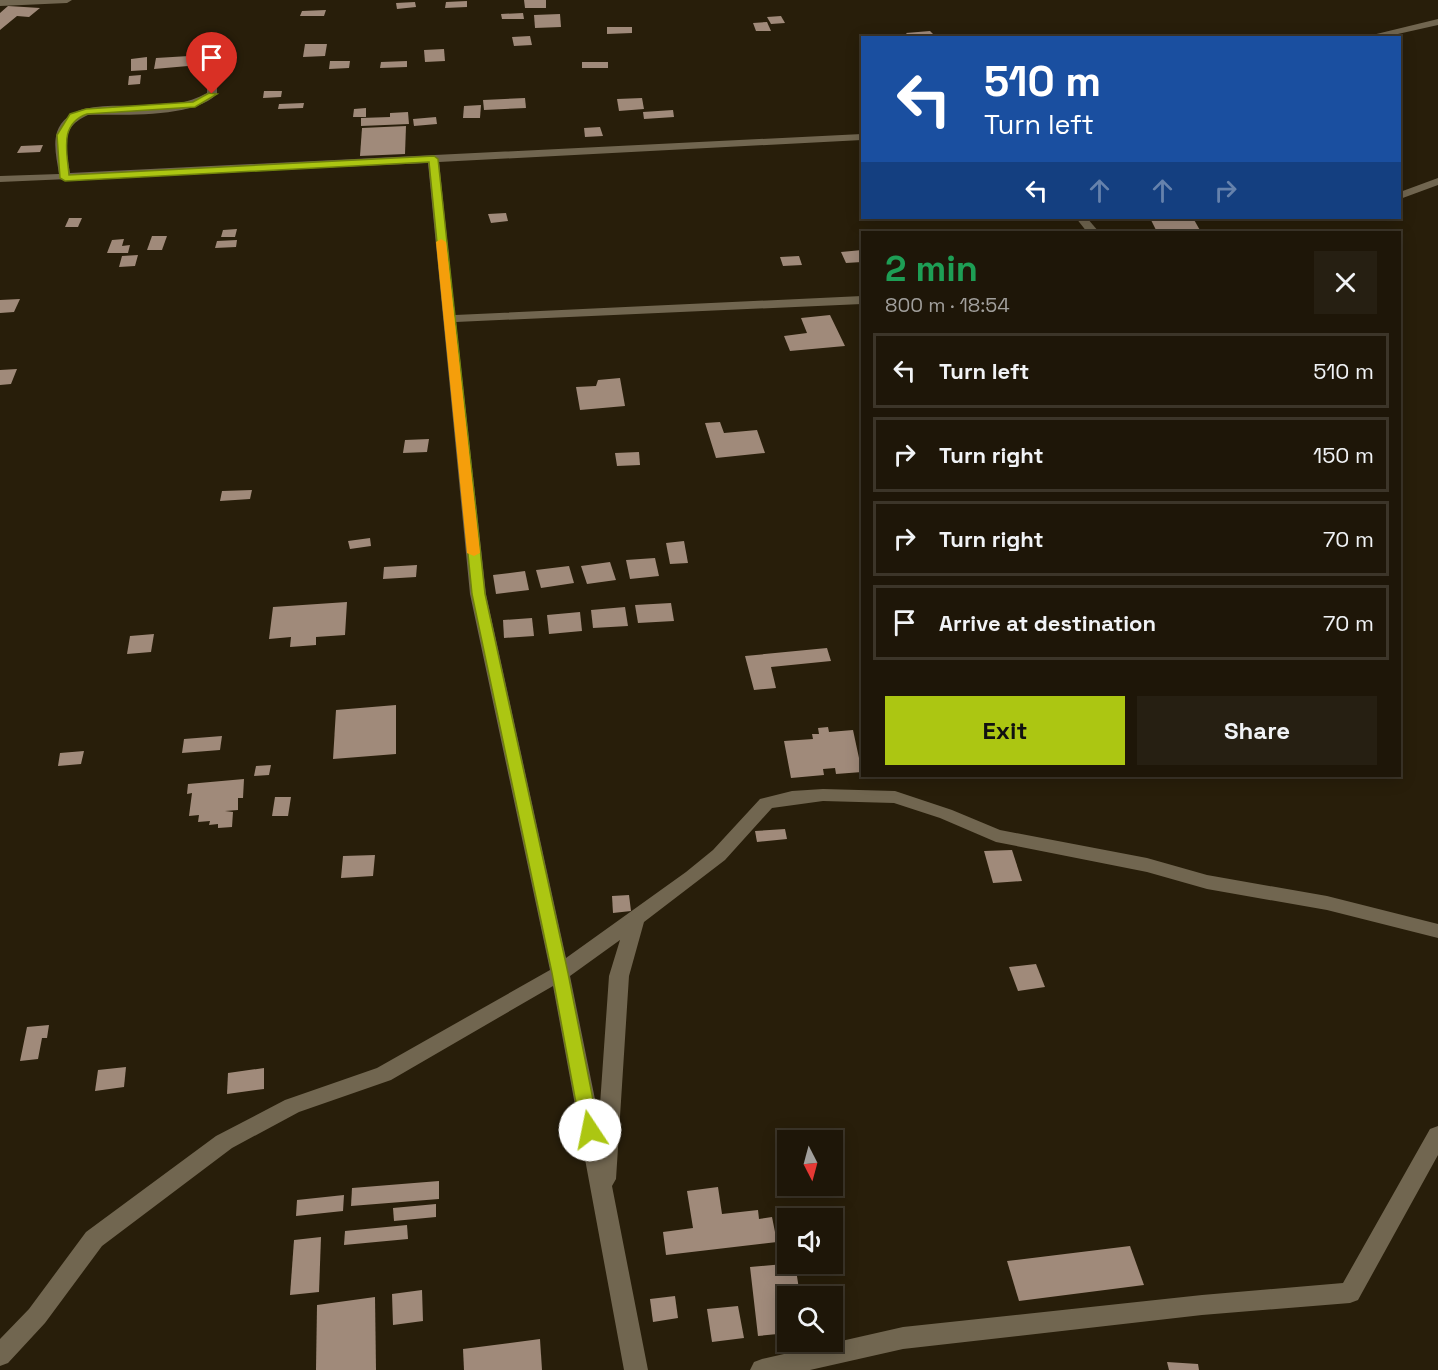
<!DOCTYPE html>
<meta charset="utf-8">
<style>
body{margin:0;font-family:"Space Grotesk",sans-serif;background:#261f12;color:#f1f3f6;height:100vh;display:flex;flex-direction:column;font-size:22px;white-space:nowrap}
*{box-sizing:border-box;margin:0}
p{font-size:20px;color:#a19f9c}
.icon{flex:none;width:33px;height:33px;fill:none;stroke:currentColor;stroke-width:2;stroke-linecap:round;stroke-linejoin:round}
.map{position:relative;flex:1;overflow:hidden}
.sheet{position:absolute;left:861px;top:231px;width:540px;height:546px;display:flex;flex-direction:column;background:#1e1608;border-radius:0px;box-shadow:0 3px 15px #0003,0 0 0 2px #3c3529}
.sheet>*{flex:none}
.guide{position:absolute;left:861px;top:36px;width:540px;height:183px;border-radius:0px;box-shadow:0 3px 15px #0003,0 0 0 2px #3c3529;background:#1a4fa0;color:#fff;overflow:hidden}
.needle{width:39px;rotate:174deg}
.controls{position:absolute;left:777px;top:1130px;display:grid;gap:12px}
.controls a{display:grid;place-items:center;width:66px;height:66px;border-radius:0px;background:#1e1608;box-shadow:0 3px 15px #0003,0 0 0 2px #3c3529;font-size:30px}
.pin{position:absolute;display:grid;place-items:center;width:51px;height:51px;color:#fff;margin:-62px -26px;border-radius:50% 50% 50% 0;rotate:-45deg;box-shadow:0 0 6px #0007}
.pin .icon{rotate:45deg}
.me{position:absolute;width:66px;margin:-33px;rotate:349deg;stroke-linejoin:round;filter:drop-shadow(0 0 4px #0008)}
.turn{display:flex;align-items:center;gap:21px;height:126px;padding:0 24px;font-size:27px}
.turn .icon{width:78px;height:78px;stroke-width:2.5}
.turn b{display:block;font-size:42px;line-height:51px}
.lanes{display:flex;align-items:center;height:57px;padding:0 24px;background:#0003;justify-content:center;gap:30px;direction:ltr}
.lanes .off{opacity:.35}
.round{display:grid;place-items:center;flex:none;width:63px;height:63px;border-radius:0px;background:#261f12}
.head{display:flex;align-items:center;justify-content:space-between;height:102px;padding:0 24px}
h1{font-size:36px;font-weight:700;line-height:45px;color:#1e9e55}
.primary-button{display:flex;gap:12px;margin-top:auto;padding:12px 24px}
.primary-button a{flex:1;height:69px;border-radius:0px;background:#acc612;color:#111;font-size:24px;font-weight:700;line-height:69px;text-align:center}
.primary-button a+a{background:#261f12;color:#f1f3f6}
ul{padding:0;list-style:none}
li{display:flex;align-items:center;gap:18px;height:75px;margin:0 12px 9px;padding:0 12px;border:3px solid #3c3529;border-radius:0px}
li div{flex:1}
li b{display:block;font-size:22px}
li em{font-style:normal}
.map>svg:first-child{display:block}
.building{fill:#a08a7a}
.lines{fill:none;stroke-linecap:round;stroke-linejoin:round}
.minor{fill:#716650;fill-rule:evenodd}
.route{fill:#acc612;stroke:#70810c;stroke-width:1.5}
.slow{fill:#f59e0b}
</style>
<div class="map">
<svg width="1438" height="1370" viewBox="0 0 1438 1370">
<rect width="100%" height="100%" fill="#281e0a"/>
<g class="building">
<polygon points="524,0 546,0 546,8 525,8"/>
<polygon points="467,1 467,7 445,8 446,2"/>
<polygon points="415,2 416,7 397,9 396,3"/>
<polygon points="8,6 40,8 29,17 17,16 0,30 0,13"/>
<polygon points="326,10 324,16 300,16 302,11"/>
<polygon points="523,13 524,19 502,19 501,14"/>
<polygon points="560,14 561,27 535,28 534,15"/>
<polygon points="781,16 785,23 771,24 767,17"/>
<polygon points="767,22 771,31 756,31 753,23"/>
<polygon points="607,27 632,27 632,33 607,34"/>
<polygon points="930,31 937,38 910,38 906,33"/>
<polygon points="530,36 532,45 514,46 512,37"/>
<polygon points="305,44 327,44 325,56 303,57"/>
<polygon points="444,49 445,61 425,62 424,50"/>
<polygon points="189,56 188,66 154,69 156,58"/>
<polygon points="147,57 147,70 131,71 131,59"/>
<polygon points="330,61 350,61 349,68 329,69"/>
<polygon points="407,61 407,67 380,68 381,62"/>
<rect x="582" y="62" width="26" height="6"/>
<polygon points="141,75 140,84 128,85 129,76"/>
<polygon points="264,91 282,91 281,97 263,98"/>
<polygon points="525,98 526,108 484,110 483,100"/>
<polygon points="642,98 644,109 619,111 617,99"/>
<polygon points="304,103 303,108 278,109 279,104"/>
<polygon points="481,105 480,118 463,118 464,106"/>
<polygon points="366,108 366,117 353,117 354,109"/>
<polygon points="673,110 674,117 644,119 643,112"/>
<polygon points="408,112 409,124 361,126 361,118 390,117 390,113"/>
<polygon points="436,117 437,124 414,126 413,119"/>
<polygon points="406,126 405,154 360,156 362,128"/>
<polygon points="600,127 603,136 585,137 584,128"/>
<polygon points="43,145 40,152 17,153 21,146"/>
<polygon points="506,213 508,221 491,223 488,214"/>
<polygon points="69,218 82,218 78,227 65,227"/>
<polygon points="1150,218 1193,218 1201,232 1157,232"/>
<polygon points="237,229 235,237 221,237 223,230"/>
<polygon points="152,236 167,236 162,250 147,250"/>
<polygon points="124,239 122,246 130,245 128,253 107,253 112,240"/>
<polygon points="237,240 236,247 215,248 217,241"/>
<polygon points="862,250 862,262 846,263 841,252"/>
<polygon points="138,255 135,266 119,267 122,256"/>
<polygon points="799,256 802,265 783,266 780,257"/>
<polygon points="20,299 14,312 0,313 0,300"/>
<polygon points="830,315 845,346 790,351 784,336 807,333 801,318"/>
<polygon points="17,369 11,384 0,385 0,370"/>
<polygon points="620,378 625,406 580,410 576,387 596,386 598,380"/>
<polygon points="720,422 724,433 757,430 765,453 716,458 705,423"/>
<polygon points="429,439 427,452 403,453 405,440"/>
<polygon points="639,452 640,465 617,466 615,453"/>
<polygon points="252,490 250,499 220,501 222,491"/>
<polygon points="370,538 371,546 350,549 348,541"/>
<polygon points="684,541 688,563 670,564 666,543"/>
<polygon points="655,558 659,576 630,579 626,560"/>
<polygon points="610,562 616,580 587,584 581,566"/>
<polygon points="417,565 416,577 383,579 384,567"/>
<polygon points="569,566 574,583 541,588 536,570"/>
<polygon points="525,571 529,590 496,594 493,575"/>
<polygon points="347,602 345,635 316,637 316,645 290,647 291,637 269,639 273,607"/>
<polygon points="671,603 674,621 638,623 635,605"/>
<polygon points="625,607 628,626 593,628 591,610"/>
<polygon points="580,612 582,631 549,634 547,615"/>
<polygon points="532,618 534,636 504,638 503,620"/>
<polygon points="154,634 151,652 127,654 130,636"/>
<polygon points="827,648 831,661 771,667 776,688 754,690 745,656"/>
<polygon points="396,705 396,754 333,759 336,710"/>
<polygon points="828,727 829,732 853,730 862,772 836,774 835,768 823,769 824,775 791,778 784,741 813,739 812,734 819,734 818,728"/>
<polygon points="222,736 220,750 182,753 184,739"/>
<polygon points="84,751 81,764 58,766 60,753"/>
<polygon points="271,765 269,775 254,776 256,766"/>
<polygon points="244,779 243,798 238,798 238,810 225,811 233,812 232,827 218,828 218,824 209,825 210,821 198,822 199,815 189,816 192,793 187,794 188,784"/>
<polygon points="275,797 291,797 288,816 272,816"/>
<polygon points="785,829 787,839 757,842 755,831"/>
<polygon points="1012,850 1022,881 993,883 984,851"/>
<polygon points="375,855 373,876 341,878 343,856"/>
<polygon points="629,895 631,911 613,913 612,896"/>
<polygon points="1036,964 1045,987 1018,991 1009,967"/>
<polygon points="49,1025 47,1038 42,1038 38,1059 20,1061 27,1027"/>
<polygon points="126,1067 124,1087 95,1091 98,1070"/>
<polygon points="264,1068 264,1089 227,1094 228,1073"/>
<polygon points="439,1181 439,1199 351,1206 352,1188"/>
<polygon points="718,1187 722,1214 758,1210 759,1219 772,1217 777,1242 666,1255 663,1232 693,1228 687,1191"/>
<polygon points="344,1195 343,1211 296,1216 297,1200"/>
<polygon points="436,1204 436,1217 394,1221 393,1208"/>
<polygon points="407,1225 408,1239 344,1245 345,1231"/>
<polygon points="321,1237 319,1292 290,1295 294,1240"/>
<polygon points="1130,1246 1144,1285 1019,1301 1007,1261"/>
<polygon points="795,1263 800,1296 788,1296 788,1333 758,1336 750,1267"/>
<polygon points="422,1290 423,1321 393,1325 392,1294"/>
<polygon points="675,1296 678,1318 653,1322 650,1299"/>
<polygon points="375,1297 376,1370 316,1370 317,1305"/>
<polygon points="738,1306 744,1338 712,1342 707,1309"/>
<polygon points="540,1339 542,1370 464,1370 463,1349"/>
<polygon points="1167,1362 1198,1364 1199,1370 1169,1370"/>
</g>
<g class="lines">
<g class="minor">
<polygon points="0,0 72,0 67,3 0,6"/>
<polygon points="1438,19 1438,25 1380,38 1360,38"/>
<path d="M212,57L217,60V94C192,119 122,114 88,115C59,128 66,147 70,173L862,134V140L439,162L455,315L862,296V304L456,322L486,594L566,958L686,872L713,850L760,799L792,791L823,789L895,791L952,810L1000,830L1147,858L1207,875L1327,896L1438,924V938L1327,910L1207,889L1147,872L996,842L940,818L894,803L823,801L772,808L725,860L644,922L629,976L616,1179L612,1186L648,1370H624L553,986L391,1080L299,1112L232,1148L102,1246L45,1323L8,1363L0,1366V1339L29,1309L86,1232L216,1136L285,1100L377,1068L550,970L470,594L428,163L0,182V176L59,174C57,160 53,145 57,132C61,120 72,112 84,109C125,100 169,115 207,93V60ZM620,940L609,976L599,1119L570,976Z"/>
<polygon points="1438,178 1438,185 1400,199 1400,192"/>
<polygon points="1076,218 1087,218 1099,232 1087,232"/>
<polygon points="1438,1126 1438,1155 1358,1300 1350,1303 1202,1315 903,1349 810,1370 750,1370 754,1362 762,1359 903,1327 1202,1295 1343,1283 1430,1129"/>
</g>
</g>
<path class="route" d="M209,93L217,94L195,107L87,114C59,124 67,151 69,175L434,156L438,159L485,594L568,973L599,1130L596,1135L590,1137L584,1135L581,1130L552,973L472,594L429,162L65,181L60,178L57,135L70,114L86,109L193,102Z"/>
<polygon class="slow" points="441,239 446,242 480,553 474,556 467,553 436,242"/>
</svg>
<div class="controls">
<a><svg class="needle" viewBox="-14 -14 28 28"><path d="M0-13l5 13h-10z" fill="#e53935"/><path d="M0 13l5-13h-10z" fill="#a19f9c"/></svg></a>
<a><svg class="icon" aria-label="sound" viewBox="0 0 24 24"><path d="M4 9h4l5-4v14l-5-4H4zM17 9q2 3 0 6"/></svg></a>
<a><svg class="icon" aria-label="search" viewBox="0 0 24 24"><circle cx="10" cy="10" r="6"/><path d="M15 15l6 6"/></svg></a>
</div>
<div class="pin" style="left:212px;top:94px;background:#d93025"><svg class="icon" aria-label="arrive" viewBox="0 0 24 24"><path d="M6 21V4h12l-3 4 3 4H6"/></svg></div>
<svg class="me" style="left:590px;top:1130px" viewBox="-20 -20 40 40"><circle r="19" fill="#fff"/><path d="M0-13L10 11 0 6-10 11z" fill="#acc612"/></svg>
<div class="guide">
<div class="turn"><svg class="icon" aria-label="left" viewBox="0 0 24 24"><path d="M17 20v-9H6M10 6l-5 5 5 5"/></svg><div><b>510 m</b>Turn left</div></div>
<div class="lanes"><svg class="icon" aria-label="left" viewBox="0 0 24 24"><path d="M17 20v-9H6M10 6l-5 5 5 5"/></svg><svg class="icon off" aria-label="ahead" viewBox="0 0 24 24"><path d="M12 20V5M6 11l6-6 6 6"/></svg><svg class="icon off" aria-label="ahead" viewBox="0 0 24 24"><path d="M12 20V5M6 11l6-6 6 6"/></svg><svg class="icon off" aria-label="right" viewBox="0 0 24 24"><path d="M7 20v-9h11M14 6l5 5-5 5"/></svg></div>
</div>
<section class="sheet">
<div class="head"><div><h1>2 min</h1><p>800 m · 18:54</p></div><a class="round"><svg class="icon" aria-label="close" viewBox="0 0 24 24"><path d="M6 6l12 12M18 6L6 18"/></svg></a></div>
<ul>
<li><svg class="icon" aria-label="left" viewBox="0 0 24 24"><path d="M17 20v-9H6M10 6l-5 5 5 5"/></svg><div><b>Turn left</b></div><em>510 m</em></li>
<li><svg class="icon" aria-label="right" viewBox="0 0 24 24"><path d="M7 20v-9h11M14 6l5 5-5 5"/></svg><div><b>Turn right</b></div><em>150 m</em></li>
<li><svg class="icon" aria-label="right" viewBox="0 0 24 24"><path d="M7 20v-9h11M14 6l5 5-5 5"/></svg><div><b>Turn right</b></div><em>70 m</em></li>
<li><svg class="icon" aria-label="arrive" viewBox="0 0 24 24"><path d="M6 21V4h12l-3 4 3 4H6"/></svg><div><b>Arrive at destination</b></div><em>70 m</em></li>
</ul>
<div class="primary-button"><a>Exit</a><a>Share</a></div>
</section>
</div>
